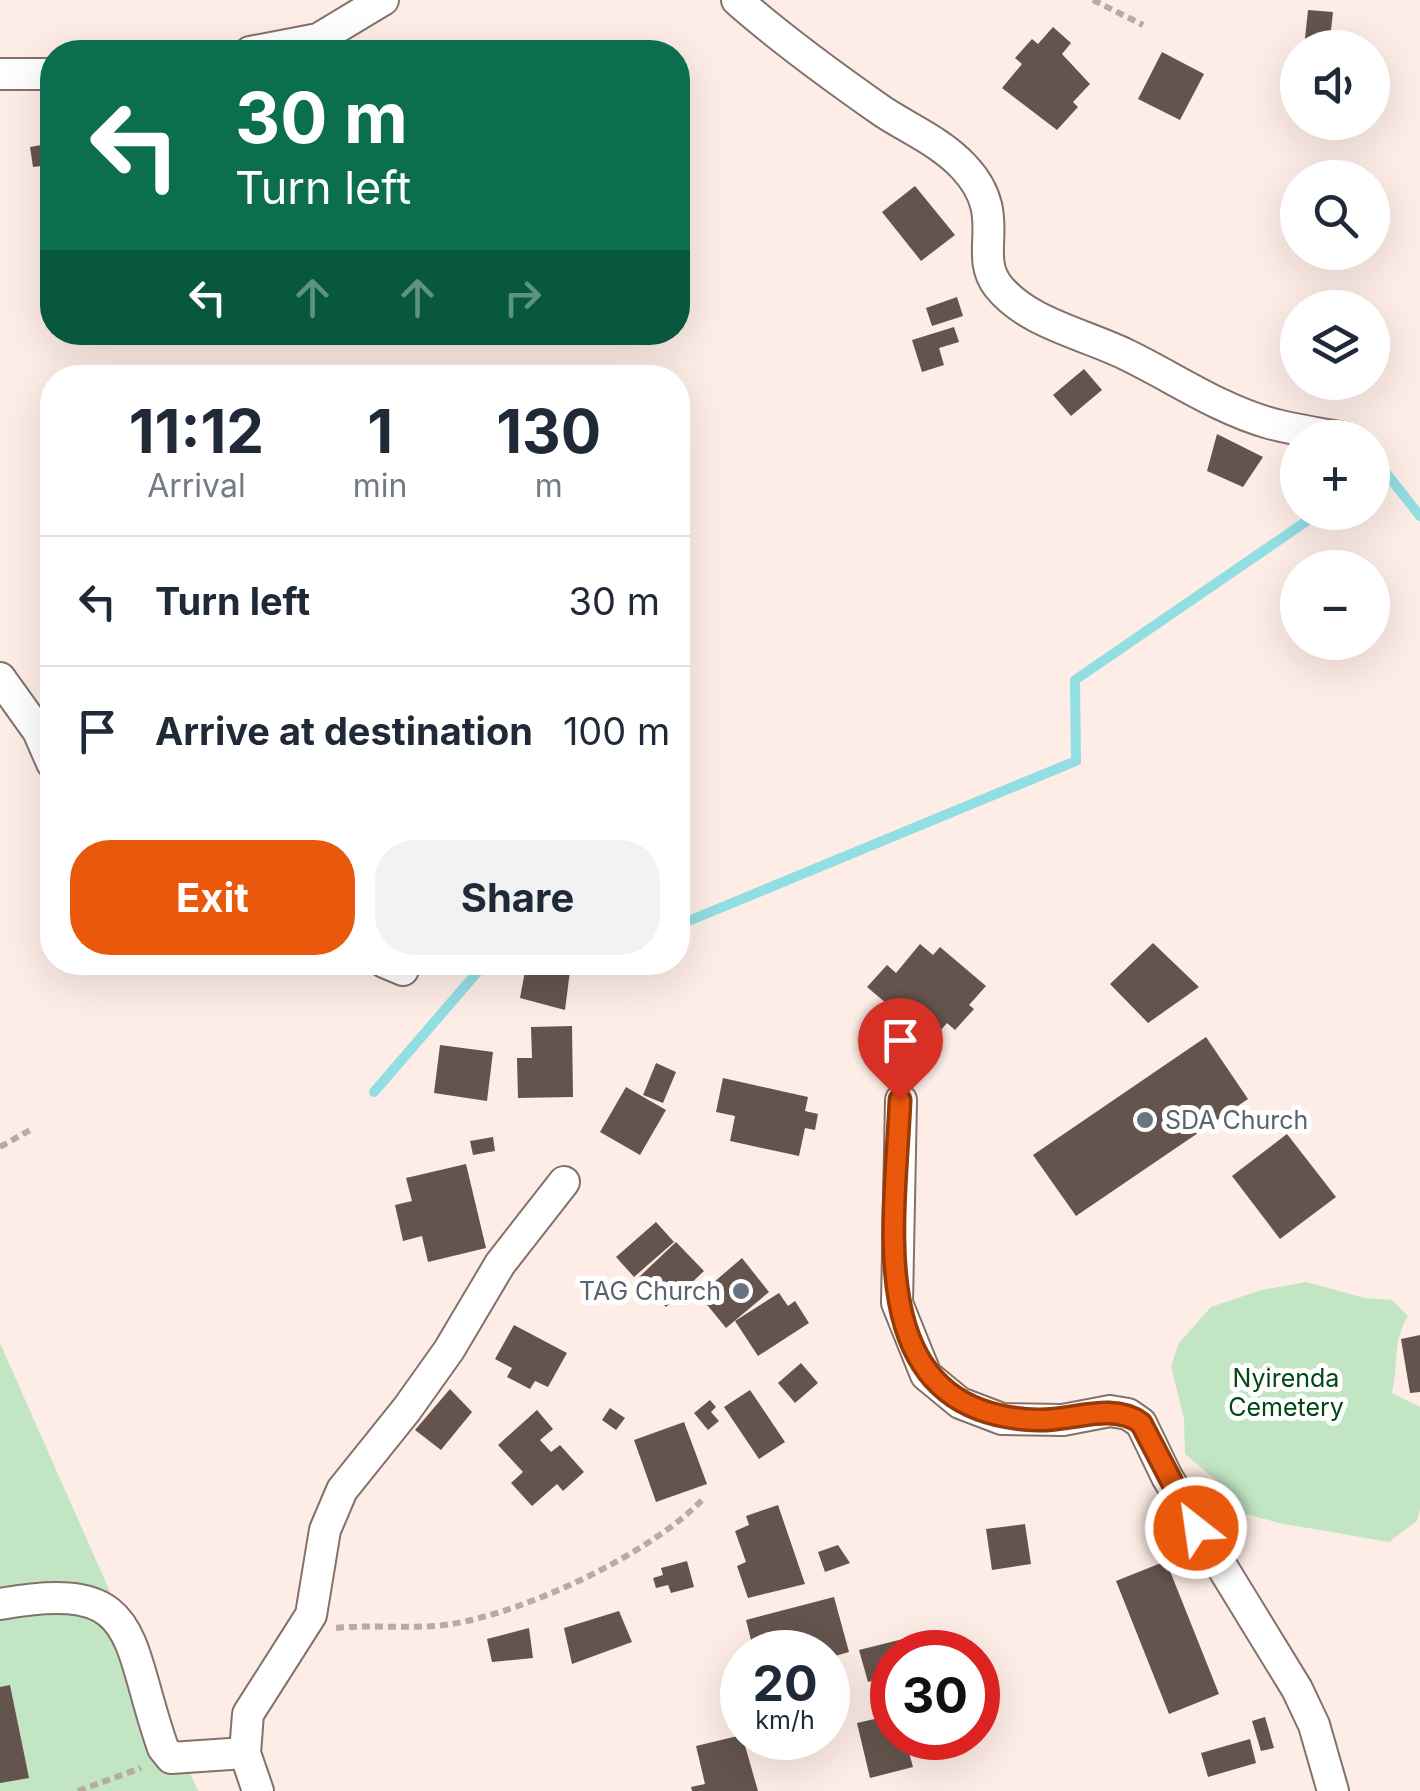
<!DOCTYPE html>
<meta charset="utf-8">
<style>
body{margin:0;font-family:Inter,sans-serif;background:#f2f2f3;color:#1f2937;height:100vh;display:flex;flex-direction:column;font-size:38px;white-space:nowrap}
*{box-sizing:border-box;margin:0}
p{font-size:32px;color:#747a83}
.icon{flex:none;width:55px;height:55px;fill:none;stroke:currentColor;stroke-width:2;stroke-linecap:round;stroke-linejoin:round}
.map{position:relative;flex:1;overflow:hidden}
.details{position:absolute;left:40px;top:365px;width:650px;height:610px;display:flex;flex-direction:column;background:#fff;border-radius:40px;box-shadow:0 10px 40px #0002}
.details>*{flex:none}
.banner{position:absolute;left:40px;top:40px;width:650px;height:305px;border-radius:40px;box-shadow:0 10px 40px #0002;background:#0b6e4f;color:#fff;overflow:hidden}
.fabs{position:absolute;left:1280px;top:30px;display:grid;gap:20px}
.fabs a{display:grid;place-items:center;width:110px;height:110px;border-radius:50%;background:#fff;box-shadow:0 10px 40px #0002;font-size:50px}
.speed{position:absolute;left:720px;top:1630px;display:flex;gap:20px;font-size:50px;font-weight:700;text-align:center}
.speed>*{display:grid;place-content:center;width:130px;height:130px;border-radius:50%;background:#fff;box-shadow:0 10px 40px #0002;line-height:1}
.speed small{font-size:25px;font-weight:400}
.speed .limit{border:15px solid #d22;background:#fff;color:#111}
.pin{position:absolute;display:grid;place-items:center;width:85px;height:85px;color:#fff;margin:-102px -42px;border-radius:50% 50% 50% 0;rotate:-45deg;box-shadow:0 0 10px #0007}
.pin .icon{rotate:45deg}
.me{position:absolute;width:110px;margin:-55px;rotate:330deg;stroke-linejoin:round;filter:drop-shadow(0 0 8px #0008)}
.turn{display:flex;align-items:center;gap:35px;height:210px;padding:0 30px;font-size:45px}
.turn .icon{width:130px;height:130px;stroke-width:2.5}
.turn b{display:block;font-size:70px;line-height:85px}
.lanes{display:flex;align-items:center;height:95px;padding:0 30px;background:#0003;justify-content:center;gap:50px;direction:ltr}
.lanes .off{opacity:.35}
.eta{display:flex;justify-content:space-evenly;align-items:center;height:170px;text-align:center}
.eta b{font-size:60px;font-weight:700;line-height:70px}
.primary-button{display:flex;gap:20px;margin-top:auto;padding:20px 30px}
.primary-button a{flex:1;height:115px;border-radius:40px;background:#ea580c;color:#fff;font-size:40px;font-weight:700;line-height:115px;text-align:center}
.primary-button a+a{background:#f2f2f3;color:#1f2937}
ul{padding:0;list-style:none}
li{display:flex;align-items:center;gap:30px;height:130px;padding:0 30px;border-top:2px solid #e0e1e3}
li div{flex:1}
li b{display:block;font-size:38px}
li em{font-style:normal}
.map>svg:first-child{display:block}
.green{fill:#c2e5c4}
.lines{fill:none;stroke-linecap:round;stroke-linejoin:round}
.stream{stroke:#91dee3;stroke-width:10}
.building{fill:#65544d}
.minor-casing{stroke:#84716a;stroke-width:34}
.path{stroke:#b8aaa4;stroke-width:6;stroke-dasharray:8 5;stroke-linecap:butt}
.minor{stroke:#fff;stroke-width:30}
.route-casing{stroke:#983908;stroke-width:25}
.route{stroke:#ea580c;stroke-width:18}
.worship-dot{fill:#6b7280;stroke:#fefefe;stroke-width:4}
.labels{text-anchor:middle;dominant-baseline:central;stroke-width:10;stroke-linejoin:round;paint-order:stroke}
.worship-label{font-size:25px;fill:#5b616d;stroke:#fefefe;text-anchor:start}
.park-label{font-size:25px;fill:#004814;stroke:#fefefe}
</style>
<div class="map">
<svg width="1420" height="1791" viewBox="0 0 1420 1791">
<rect width="100%" height="100%" fill="#feede6"/>
<g class="green">
<path d="M1306,1282L1365,1298L1392,1300L1408,1316C1392,1342 1399,1363 1392,1393L1420,1407V1509L1417,1521L1389,1542L1279,1523L1231,1510L1218,1482L1185,1454L1184,1419L1171,1366L1179,1343L1211,1307L1261,1290Z"/>
<polygon points="0,1343 198,1791 0,1791"/>
</g>
<g class="lines">
<g class="stream">
<polyline points="1372,476 1383,469 1420,516"/>
<polyline points="678,921 691,920 1076,761 1075,680 1320,512"/>
<polyline points="374,1092 486,962"/>
</g>
</g>
<g class="building">
<polygon points="1308,10 1333,12 1329,48 1304,48"/>
<polygon points="1053,27 1071,43 1062,54 1090,84 1073,102 1078,107 1057,130 1002,88 1022,64 1015,58 1032,39 1038,44"/>
<polygon points="1162,52 1204,74 1180,120 1138,99"/>
<polygon points="47,144 50,165 33,167 30,147"/>
<polygon points="915,186 955,235 921,261 882,212"/>
<polygon points="957,297 963,316 932,326 926,308"/>
<polygon points="954,327 959,342 939,348 944,365 922,372 912,340"/>
<polygon points="1084,369 1102,390 1071,416 1053,395"/>
<polygon points="1217,434 1263,457 1243,487 1207,471"/>
<polygon points="1153,943 1199,987 1148,1023 1110,984"/>
<polygon points="920,944 933,955 940,947 986,986 969,1005 974,1009 955,1030 947,1023 931,1041 867,987 887,965 896,973"/>
<polygon points="526,966 570,971 565,1010 520,998"/>
<polygon points="572,1026 573,1097 518,1098 517,1058 532,1058 531,1027"/>
<polygon points="1206,1037 1248,1099 1076,1216 1033,1155"/>
<polygon points="440,1045 493,1052 487,1101 434,1093"/>
<polygon points="656,1063 676,1072 663,1103 643,1095"/>
<polygon points="723,1078 808,1097 805,1111 818,1114 815,1130 805,1128 799,1156 730,1141 735,1116 716,1112"/>
<polygon points="626,1087 666,1110 640,1155 600,1132"/>
<polygon points="1287,1134 1336,1197 1280,1239 1232,1176"/>
<polygon points="493,1137 495,1151 473,1155 470,1141"/>
<polygon points="466,1164 486,1248 428,1262 422,1236 403,1241 395,1205 412,1201 406,1178"/>
<polygon points="656,1222 674,1242 634,1277 616,1257"/>
<polygon points="676,1242 704,1271 666,1307 638,1278"/>
<polygon points="742,1258 769,1292 726,1328 699,1295"/>
<polygon points="779,1293 788,1306 795,1301 809,1323 758,1356 735,1321"/>
<polygon points="514,1325 567,1353 548,1387 535,1381 530,1389 507,1377 512,1368 495,1359"/>
<polygon points="1420,1335 1420,1392 1410,1393 1401,1339"/>
<polygon points="801,1363 818,1383 795,1403 778,1383"/>
<polygon points="450,1389 472,1412 441,1450 415,1430"/>
<polygon points="750,1390 785,1442 759,1459 724,1407"/>
<polygon points="710,1400 716,1407 711,1412 719,1421 708,1430 694,1413"/>
<polygon points="610,1408 625,1418 616,1430 602,1420"/>
<polygon points="537,1410 553,1429 540,1440 551,1452 560,1445 584,1472 563,1491 557,1484 532,1506 511,1483 523,1472 498,1445"/>
<polygon points="684,1422 707,1484 656,1502 634,1440"/>
<polygon points="778,1505 805,1584 748,1598 737,1566 746,1562 735,1531 749,1525 746,1516"/>
<polygon points="1025,1524 1031,1564 992,1570 986,1529"/>
<polygon points="838,1545 850,1563 825,1572 818,1552"/>
<polygon points="687,1561 694,1587 671,1593 668,1585 656,1588 653,1578 663,1575 661,1568"/>
<polygon points="1166,1561 1219,1694 1169,1714 1116,1581"/>
<polygon points="834,1597 849,1652 828,1658 828,1652 754,1652 746,1620"/>
<polygon points="619,1611 632,1642 572,1664 564,1628"/>
<polygon points="529,1628 533,1658 492,1662 487,1639"/>
<polygon points="903,1639 906,1652 892,1652 892,1689 886,1691 883,1678 868,1682 859,1650"/>
<polygon points="10,1685 29,1778 0,1783 0,1687"/>
<polygon points="892,1715 892,1738 905,1738 913,1767 870,1778 857,1723"/>
<polygon points="1265,1717 1274,1748 1261,1751 1252,1721"/>
<polygon points="742,1735 758,1791 692,1791 691,1787 705,1784 696,1746"/>
<polygon points="1250,1739 1256,1763 1208,1777 1201,1753"/>
</g>
<g class="lines">
<g class="minor-casing">
<g id="minor">
<path d="M737,0C782,40 832,76 882,111C909,129 941,142 964,167C1010,216 972,252 998,286C1027,323 1084,334 1125,354C1173,377 1217,408 1269,423C1294,430 1319,433 1344,438"/>
<polyline points="250,52 318,39 383,0"/>
<polyline points="0,74 52,74"/>
<polyline points="0,678 38,731 52,763"/>
<polyline points="384,962 403,970"/>
<polyline points="901,1100 897,1303 926,1375 960,1403 1002,1419 1063,1420 1110,1411 1128,1414 1141,1423 1167,1477 1297,1689 1314,1725 1333,1791"/>
<path d="M0,1604C143,1578 124,1637 163,1748L171,1758L245,1753"/>
<polyline points="258,1791 245,1753 248,1714 311,1615 325,1530 342,1490 407,1409 449,1350 500,1264 564,1182"/>
</g>
</g>
<g class="path">
<polyline points="1093,0 1143,25"/>
<polyline points="0,1147 32,1129"/>
<path d="M336,1628C374,1624 413,1630 452,1624C528,1611 651,1554 704,1498"/>
<polyline points="78,1791 141,1768"/>
</g>
<use href="#minor" class="minor"/>
</g>
<g class="lines">
<g class="route-casing">
<path id="route" d="M900,1100C895,1225 859,1415 1038,1420C1072,1421 1112,1402 1141,1423L1196,1528"/>
</g>
<use href="#route" class="route"/>
</g>
<g class="worship-dot">
<circle cx="1145" cy="1120" r="10"/>
<circle cx="741" cy="1291" r="10"/>
</g>
<g class="labels">
<g class="worship-label">
<text x="1165" y="1120">SDA Church</text>
<text x="721" y="1291" text-anchor="end">TAG Church</text>
</g>
<g class="park-label">
<text x="1286" y="1378">Nyirenda<tspan x="1286" dy="29">Cemetery</tspan></text>
</g>
</g>
</svg>
<div class="fabs">
<a><svg class="icon" aria-label="sound" viewBox="0 0 24 24"><path d="M4 9h4l5-4v14l-5-4H4zM17 9q2 3 0 6"/></svg></a>
<a><svg class="icon" aria-label="search" viewBox="0 0 24 24"><circle cx="10" cy="10" r="6"/><path d="M15 15l6 6"/></svg></a>
<a><svg class="icon" aria-label="layers" viewBox="0 0 24 24"><path d="M12 4l9 5-9 5-9-5zM3 14l9 5 9-5"/></svg></a>
<a>+</a>
<a>−</a>
</div>
<div class="speed"><div>20<small>km/h</small></div><div class="limit">30</div></div>
<div class="pin" style="left:900px;top:1100px;background:#d93025"><svg class="icon" aria-label="arrive" viewBox="0 0 24 24"><path d="M6 21V4h12l-3 4 3 4H6"/></svg></div>
<svg class="me" style="left:1196px;top:1528px" viewBox="-20 -20 40 40"><circle r="17" fill="#ea580c" stroke="#fff" stroke-width="3"/><path d="M0-11L8 9 0 5-8 9z" fill="#fff"/></svg>
<div class="banner">
<div class="turn"><svg class="icon" aria-label="left" viewBox="0 0 24 24"><path d="M17 20v-9H6M10 6l-5 5 5 5"/></svg><div><b>30 m</b>Turn left</div></div>
<div class="lanes"><svg class="icon" aria-label="left" viewBox="0 0 24 24"><path d="M17 20v-9H6M10 6l-5 5 5 5"/></svg><svg class="icon off" aria-label="ahead" viewBox="0 0 24 24"><path d="M12 20V5M6 11l6-6 6 6"/></svg><svg class="icon off" aria-label="ahead" viewBox="0 0 24 24"><path d="M12 20V5M6 11l6-6 6 6"/></svg><svg class="icon off" aria-label="right" viewBox="0 0 24 24"><path d="M7 20v-9h11M14 6l5 5-5 5"/></svg></div>
</div>
<section class="details">
<div class="eta">
<div><b>11:12</b><p>Arrival</p></div>
<div><b>1</b><p>min</p></div>
<div><b>130</b><p>m</p></div>
</div>
<ul>
<li><svg class="icon" aria-label="left" viewBox="0 0 24 24"><path d="M17 20v-9H6M10 6l-5 5 5 5"/></svg><div><b>Turn left</b></div><em>30 m</em></li>
<li><svg class="icon" aria-label="arrive" viewBox="0 0 24 24"><path d="M6 21V4h12l-3 4 3 4H6"/></svg><div><b>Arrive at destination</b></div><em>100 m</em></li>
</ul>
<div class="primary-button"><a>Exit</a><a>Share</a></div>
</section>
</div>
